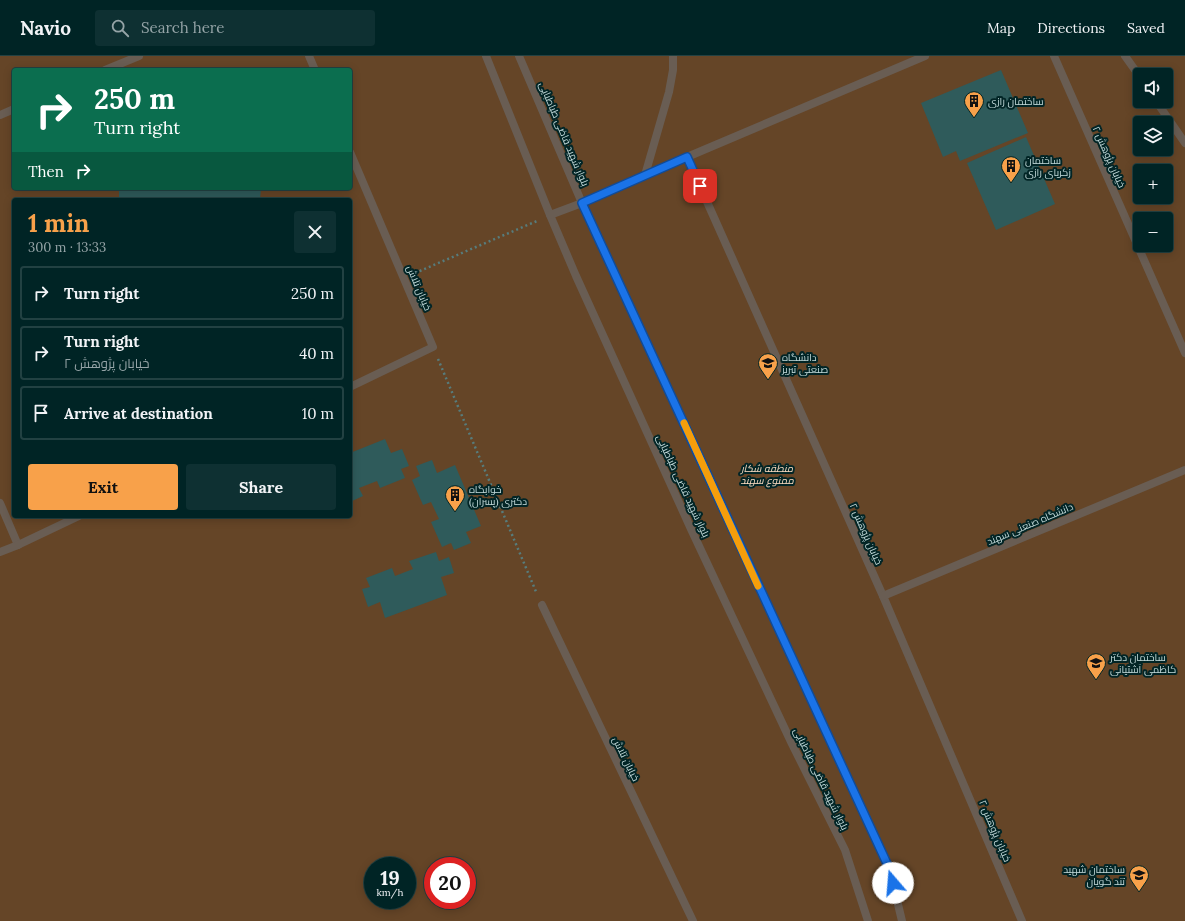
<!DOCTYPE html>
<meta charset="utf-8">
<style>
body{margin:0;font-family:Lora,Cairo,serif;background:#0e3032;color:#f1f3f6;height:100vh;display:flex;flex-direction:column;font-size:15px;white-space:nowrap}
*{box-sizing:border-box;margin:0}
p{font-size:13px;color:#95a4a7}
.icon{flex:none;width:22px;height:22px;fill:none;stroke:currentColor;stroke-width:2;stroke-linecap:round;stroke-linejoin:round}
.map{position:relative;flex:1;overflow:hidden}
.panel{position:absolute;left:12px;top:142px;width:340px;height:320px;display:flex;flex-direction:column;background:#002425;border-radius:4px;box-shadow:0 2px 10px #0003,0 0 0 1px #224142}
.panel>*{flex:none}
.top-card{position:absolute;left:12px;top:12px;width:340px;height:122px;border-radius:4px;box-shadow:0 2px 10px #0003,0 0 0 1px #224142;background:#0b6e4f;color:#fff;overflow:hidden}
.fabs{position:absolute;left:1133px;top:12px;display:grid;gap:8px}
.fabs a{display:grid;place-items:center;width:40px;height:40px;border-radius:4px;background:#002425;box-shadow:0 2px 10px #0003,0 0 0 1px #224142;font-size:20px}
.speed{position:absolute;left:364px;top:801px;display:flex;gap:8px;font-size:20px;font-weight:700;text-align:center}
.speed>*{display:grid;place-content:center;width:52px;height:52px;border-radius:50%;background:#002425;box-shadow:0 2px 10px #0003,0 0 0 1px #224142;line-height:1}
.speed small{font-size:10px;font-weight:400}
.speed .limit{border:6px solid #d22;background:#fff;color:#111}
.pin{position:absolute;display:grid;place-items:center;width:34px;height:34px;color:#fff;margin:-17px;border-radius:8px;box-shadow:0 2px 6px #0006}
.me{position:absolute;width:44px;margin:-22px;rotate:342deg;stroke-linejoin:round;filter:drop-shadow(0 0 3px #0008)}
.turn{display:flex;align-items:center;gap:14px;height:84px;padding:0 16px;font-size:18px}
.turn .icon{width:52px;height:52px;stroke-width:2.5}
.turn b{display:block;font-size:28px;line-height:34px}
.then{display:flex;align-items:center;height:38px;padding:0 16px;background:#0003;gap:8px;font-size:15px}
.round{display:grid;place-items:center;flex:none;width:42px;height:42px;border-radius:4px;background:#0e3032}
.headline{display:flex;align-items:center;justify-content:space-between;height:68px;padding:0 16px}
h1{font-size:24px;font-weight:700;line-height:30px;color:#f8a14a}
.action{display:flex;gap:8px;margin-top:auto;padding:8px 16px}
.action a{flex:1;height:46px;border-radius:4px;background:#f8a14a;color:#111;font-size:16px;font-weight:700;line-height:46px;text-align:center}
.action a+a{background:#0e3032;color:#f1f3f6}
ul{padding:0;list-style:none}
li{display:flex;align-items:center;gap:12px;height:54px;margin:0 8px 6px;padding:0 8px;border:2px solid #224142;border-radius:4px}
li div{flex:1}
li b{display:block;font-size:15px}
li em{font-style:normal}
header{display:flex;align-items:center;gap:24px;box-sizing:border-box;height:56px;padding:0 20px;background:#002425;border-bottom:1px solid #224142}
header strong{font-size:19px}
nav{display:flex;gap:22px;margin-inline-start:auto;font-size:14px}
.search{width:280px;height:36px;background:#0e3032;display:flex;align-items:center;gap:10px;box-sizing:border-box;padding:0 14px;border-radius:4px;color:#95a4a7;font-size:15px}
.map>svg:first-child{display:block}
.green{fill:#654527;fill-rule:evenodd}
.building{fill:#2f5b5b}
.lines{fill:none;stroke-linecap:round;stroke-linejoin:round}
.path{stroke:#577c7c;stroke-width:2.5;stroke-dasharray:2 3;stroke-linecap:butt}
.lane{stroke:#695d53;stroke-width:8}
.route-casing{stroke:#114b97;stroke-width:10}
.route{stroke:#1a73e8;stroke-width:7}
.slow{stroke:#f59e0b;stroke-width:7}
.labels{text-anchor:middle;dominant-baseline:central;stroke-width:4;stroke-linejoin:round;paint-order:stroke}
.poi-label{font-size:10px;fill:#c4dbdb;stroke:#022526;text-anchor:start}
.street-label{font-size:10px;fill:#c4dbdb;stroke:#022526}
.park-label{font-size:10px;font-style:italic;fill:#feddc1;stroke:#022526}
</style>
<header>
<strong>Navio</strong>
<div class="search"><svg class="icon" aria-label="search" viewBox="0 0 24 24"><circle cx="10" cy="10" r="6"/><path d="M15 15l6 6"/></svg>Search here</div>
<nav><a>Map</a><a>Directions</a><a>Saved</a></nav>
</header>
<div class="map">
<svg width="1185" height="865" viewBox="0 0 1185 865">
<rect width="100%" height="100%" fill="#003031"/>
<path class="green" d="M0,0H1185V865H0ZM14,14H350V132H14ZM1140,19H1166V45H1140ZM1140,67H1166V93H1140ZM1140,115H1166V141H1140ZM14,144H350V460H14ZM1140,163H1166V189H1140ZM373,810H407V844H373ZM433,810H467V844H433Z"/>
<g class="building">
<polygon points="1001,14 1028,77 960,105 956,95 943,101 921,47"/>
<polygon points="1026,81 1055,148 996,174 967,107"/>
<polygon points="119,132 261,132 260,144 119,144"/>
<polygon points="385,383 391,397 402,393 409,410 401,413 405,422 380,432 377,425 359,432 363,440 350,446 350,397"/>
<polygon points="432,404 437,417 455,409 481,470 466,476 471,487 454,494 451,487 442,491 431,466 439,463 431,446 423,449 412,424 420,420 416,410"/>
<polygon points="436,496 439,505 449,501 454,517 441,521 447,539 385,562 380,546 368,551 362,533 370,531 366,522 392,512 395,520 413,513 409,505"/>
</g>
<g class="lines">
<g class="path">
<polyline points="415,217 537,165"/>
<polyline points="438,303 537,538"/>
</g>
<g class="lane">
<polyline points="309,0 315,14"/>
<polyline points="486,0 550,159 576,220 691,473 792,688 845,794 868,865"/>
<polyline points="519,0 582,147 890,815 902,865"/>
<polyline points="1054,0 1185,297"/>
<polyline points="1125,0 1140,21"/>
<polyline points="105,14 139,0"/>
<polyline points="1156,45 1185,87"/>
<polyline points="0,59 14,53"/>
<polyline points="350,96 433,291 350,331"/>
<polyline points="687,101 883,540 1022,865"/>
<polyline points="645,119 669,36 673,14 673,0"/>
<polyline points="550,159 582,147 687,101 925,0"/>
<polyline points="0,447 18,489"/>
<polyline points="0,496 18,489 79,460"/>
<polyline points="883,540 1185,414"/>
<polyline points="542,549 693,865"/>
</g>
</g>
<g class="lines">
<g class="route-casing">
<polyline id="route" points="700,130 687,101 582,147 890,814 893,827"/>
</g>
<use href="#route" class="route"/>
<polyline class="slow" points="684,367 758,530"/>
</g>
<defs>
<g id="building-pin" transform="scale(1)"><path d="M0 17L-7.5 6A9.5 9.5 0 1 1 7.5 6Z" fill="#f8a14a" stroke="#022526"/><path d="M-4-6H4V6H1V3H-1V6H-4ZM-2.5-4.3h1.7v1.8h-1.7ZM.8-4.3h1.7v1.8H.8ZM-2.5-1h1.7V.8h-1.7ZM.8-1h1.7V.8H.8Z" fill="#111"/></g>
<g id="university-pin" transform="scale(1)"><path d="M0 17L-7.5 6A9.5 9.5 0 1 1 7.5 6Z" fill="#f8a14a" stroke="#022526"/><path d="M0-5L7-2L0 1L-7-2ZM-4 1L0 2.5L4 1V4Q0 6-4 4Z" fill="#111"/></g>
</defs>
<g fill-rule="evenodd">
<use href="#building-pin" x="974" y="45"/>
<use href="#building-pin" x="1011" y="110"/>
<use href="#university-pin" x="768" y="307"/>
<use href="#building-pin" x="455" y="439"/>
<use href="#university-pin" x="1096" y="607"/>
<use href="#university-pin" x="1139" y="819"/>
</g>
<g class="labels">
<g class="poi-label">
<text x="988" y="45">ساختمان رازی</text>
<text x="1025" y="104">ساختمان<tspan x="1025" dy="12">زکریای رازی</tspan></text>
<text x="782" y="301">دانشگاه<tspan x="782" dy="12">صنعتی تبریز</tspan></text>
<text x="469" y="433">خوابگاه<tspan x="469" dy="12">دکتری (پسران)</tspan></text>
<text x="1110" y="601">ساختمان دکتر<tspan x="1110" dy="12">کاظمی آشتیانی</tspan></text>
<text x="1125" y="813" text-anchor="end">ساختمان شهید<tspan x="1125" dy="12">تند گویان</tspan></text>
</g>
<g class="street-label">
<text transform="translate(564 78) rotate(67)">بلوار شهید قاضی طباطبایی</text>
<text transform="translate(1109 101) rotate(66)">خیابان پژوهش ۲</text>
<text transform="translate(419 232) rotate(67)">خیابان تلاش</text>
<text transform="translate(683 430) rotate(65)">بلوار شهید قاضی طباطبایی</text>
<text transform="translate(1030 468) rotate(-23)">دانشگاه صنعنی سهند</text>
<text transform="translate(866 478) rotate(66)">خیابان پژوهش ۲</text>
<text transform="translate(626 703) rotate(64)">خیابان تلاش</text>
<text transform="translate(821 723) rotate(64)">بلوار شهید قاضی طباطبایی</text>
<text transform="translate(995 775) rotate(67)">خیابان پژوهش ۲</text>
</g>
<g class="park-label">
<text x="767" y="412">منطقه شکار<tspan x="767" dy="12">ممنوع سهند</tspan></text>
</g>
</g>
</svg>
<div class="fabs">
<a><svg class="icon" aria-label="sound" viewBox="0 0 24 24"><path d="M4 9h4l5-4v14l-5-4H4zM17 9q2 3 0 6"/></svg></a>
<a><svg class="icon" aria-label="layers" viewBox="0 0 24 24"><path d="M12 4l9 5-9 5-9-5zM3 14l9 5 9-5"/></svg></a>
<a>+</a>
<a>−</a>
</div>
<div class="speed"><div>19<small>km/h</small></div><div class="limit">20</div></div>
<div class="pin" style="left:700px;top:130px;background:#d93025"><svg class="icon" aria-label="arrive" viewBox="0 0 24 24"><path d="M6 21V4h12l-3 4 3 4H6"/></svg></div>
<svg class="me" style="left:893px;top:827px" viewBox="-20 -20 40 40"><circle r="19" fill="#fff"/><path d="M0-13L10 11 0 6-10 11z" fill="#1a73e8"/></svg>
<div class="top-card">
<div class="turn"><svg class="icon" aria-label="right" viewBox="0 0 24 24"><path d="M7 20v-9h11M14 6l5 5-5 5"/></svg><div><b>250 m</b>Turn right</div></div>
<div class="then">Then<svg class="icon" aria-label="right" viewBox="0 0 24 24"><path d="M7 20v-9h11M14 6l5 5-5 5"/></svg></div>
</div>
<section class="panel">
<div class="headline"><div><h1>1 min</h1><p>300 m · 13:33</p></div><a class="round"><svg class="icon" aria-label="close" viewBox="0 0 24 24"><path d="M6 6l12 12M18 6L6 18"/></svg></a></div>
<ul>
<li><svg class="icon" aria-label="right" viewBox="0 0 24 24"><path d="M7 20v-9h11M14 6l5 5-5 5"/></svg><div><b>Turn right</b></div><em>250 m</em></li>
<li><svg class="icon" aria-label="right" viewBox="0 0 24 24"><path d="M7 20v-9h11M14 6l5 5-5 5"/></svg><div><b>Turn right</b><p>خیابان پژوهش ۲</p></div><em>40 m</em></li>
<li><svg class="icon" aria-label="arrive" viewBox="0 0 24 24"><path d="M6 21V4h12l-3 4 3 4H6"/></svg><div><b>Arrive at destination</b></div><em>10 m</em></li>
</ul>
<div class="action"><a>Exit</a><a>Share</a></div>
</section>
</div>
